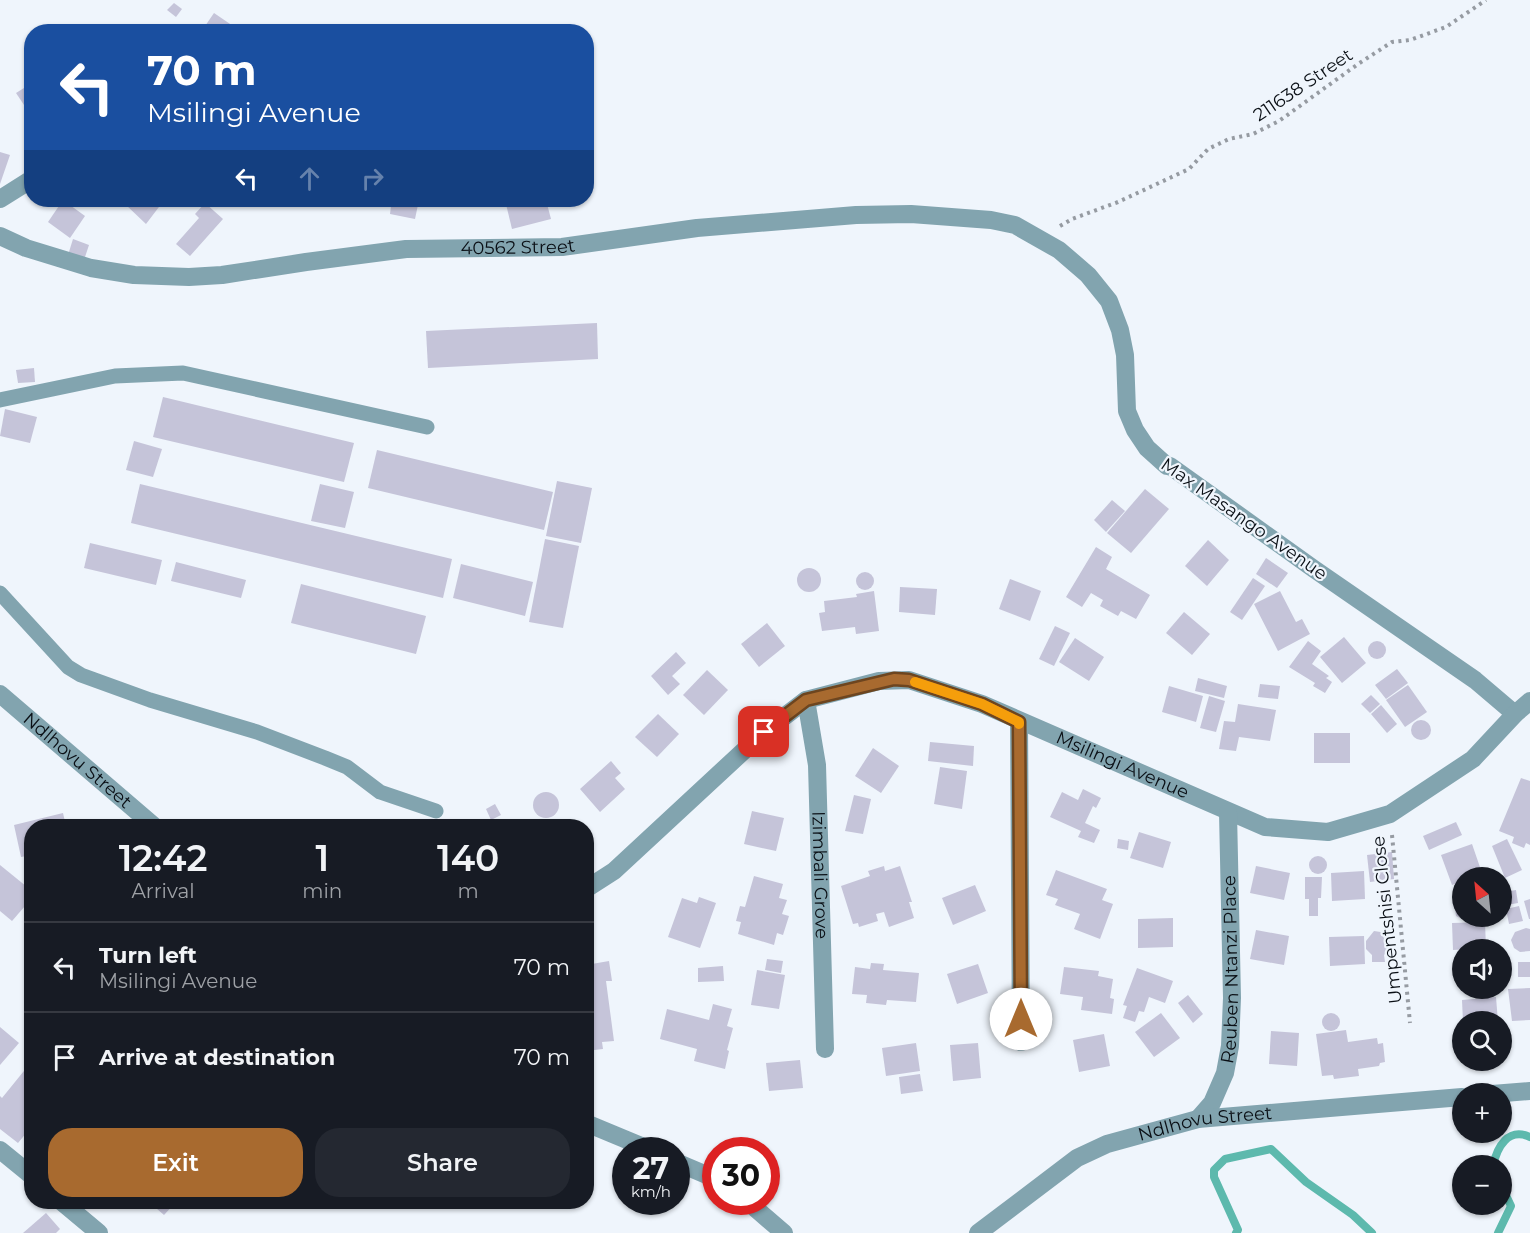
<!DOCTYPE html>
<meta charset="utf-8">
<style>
body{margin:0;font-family:Montserrat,sans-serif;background:#242831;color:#f1f3f6;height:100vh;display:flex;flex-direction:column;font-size:22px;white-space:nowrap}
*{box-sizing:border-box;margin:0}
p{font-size:20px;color:#9ea1a6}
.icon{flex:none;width:33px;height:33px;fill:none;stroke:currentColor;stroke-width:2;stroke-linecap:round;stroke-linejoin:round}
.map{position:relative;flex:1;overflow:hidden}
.sheet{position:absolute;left:24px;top:819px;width:570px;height:390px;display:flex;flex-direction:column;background:#171b24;border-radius:24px;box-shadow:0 2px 4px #0004}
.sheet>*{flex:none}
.guide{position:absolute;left:24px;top:24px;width:570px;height:183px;border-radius:24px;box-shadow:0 2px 4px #0004;background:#1a4fa0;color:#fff;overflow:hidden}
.needle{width:39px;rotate:333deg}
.controls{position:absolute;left:1452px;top:867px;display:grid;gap:12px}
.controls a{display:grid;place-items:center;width:60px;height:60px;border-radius:50%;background:#171b24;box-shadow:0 2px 4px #0004;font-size:30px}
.speed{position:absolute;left:612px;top:1137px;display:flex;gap:12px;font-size:30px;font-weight:700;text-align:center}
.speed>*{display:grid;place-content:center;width:78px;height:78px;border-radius:50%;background:#171b24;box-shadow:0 2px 4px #0004;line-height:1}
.speed small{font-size:15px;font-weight:400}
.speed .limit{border:9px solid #d22;background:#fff;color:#111}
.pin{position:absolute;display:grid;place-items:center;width:51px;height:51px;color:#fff;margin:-26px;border-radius:12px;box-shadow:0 3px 9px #0006}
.me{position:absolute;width:66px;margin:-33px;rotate:0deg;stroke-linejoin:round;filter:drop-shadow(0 0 4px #0008)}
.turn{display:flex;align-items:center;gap:21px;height:126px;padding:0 24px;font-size:27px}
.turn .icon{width:78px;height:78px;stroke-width:2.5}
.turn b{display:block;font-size:42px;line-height:51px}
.lanes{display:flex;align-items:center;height:57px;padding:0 24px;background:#0003;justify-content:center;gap:30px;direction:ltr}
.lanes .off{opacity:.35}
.eta{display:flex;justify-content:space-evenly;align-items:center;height:102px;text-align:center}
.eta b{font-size:36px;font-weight:600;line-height:42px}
.primary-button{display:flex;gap:12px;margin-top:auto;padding:12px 24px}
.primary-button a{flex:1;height:69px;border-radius:24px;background:#a86a2f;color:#fff;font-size:24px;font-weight:600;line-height:69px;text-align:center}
.primary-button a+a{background:#242831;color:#f1f3f6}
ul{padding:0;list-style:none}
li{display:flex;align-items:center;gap:18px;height:90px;padding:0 24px;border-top:2px solid #363941}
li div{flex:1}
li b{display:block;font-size:22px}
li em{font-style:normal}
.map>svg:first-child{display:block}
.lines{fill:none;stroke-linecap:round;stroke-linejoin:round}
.stream{stroke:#5db9ad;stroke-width:8}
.building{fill:#c5c4d9}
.path{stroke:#969ba2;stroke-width:4;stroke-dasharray:3 4.5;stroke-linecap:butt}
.lane{stroke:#82a4af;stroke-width:15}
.street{stroke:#82a4af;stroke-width:18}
.route-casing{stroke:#6d451f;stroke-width:15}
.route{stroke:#a86a2f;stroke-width:10}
.slow{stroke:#f59e0b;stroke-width:10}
.labels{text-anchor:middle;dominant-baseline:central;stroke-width:4.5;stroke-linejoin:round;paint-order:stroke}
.street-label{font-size:18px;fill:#0a0f15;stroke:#eff5fc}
</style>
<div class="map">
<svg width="1530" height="1233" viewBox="0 0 1530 1233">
<rect width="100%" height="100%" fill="#eff5fc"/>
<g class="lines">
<g class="stream">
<path d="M1493,1166C1497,1147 1508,1127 1530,1137"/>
<polyline points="1236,1233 1238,1230 1214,1177 1214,1170 1225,1159 1271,1149 1306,1182 1353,1215 1372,1233"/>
<polyline points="1498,1233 1511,1206 1502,1187"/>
</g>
</g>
<g class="building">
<polygon points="174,3 182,9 176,17 167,10"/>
<polygon points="214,13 236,28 234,32 201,32"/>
<polygon points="32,83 32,117 16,93"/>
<polygon points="0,152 10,155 0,184"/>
<polygon points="63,200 85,216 70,238 48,222"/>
<polygon points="115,200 161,200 160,201 162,203 146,224 126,205 123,207"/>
<polygon points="362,200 419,200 415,219 390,214 391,206"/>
<polygon points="505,200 546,200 551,219 512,229"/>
<polygon points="205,203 223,219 190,256 176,244 199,218 195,214"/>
<polygon points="73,239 89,245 84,260 68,255"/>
<polygon points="597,323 598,359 428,368 426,331"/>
<polygon points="34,368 35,382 18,383 16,370"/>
<polygon points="163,397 354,443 344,482 153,437"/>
<polygon points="5,409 37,417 30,443 0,436"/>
<polygon points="134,441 162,449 153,477 126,470"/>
<polygon points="377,450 553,492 544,530 368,488"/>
<polygon points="557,481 592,488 581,543 546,536"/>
<polygon points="140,484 452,559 443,598 131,523"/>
<polygon points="320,484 354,492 345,528 311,521"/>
<polygon points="1145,489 1169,509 1131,553 1107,533"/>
<polygon points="1112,500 1125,511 1106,532 1094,520"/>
<polygon points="545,539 579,546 563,628 529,622"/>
<polygon points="1208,540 1229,560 1207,586 1185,566"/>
<polygon points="90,543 162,560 156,585 84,568"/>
<polygon points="1096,547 1112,557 1106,569 1150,595 1136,619 1121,611 1118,616 1100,606 1103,600 1091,593 1082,607 1066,597"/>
<polygon points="1266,558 1288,573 1277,588 1256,574"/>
<polygon points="176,562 246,580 241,598 171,581"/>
<polygon points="461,564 533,582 525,616 453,598"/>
<circle cx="809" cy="580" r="12"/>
<circle cx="865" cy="581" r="9"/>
<polygon points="1253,578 1265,586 1242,620 1230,612"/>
<polygon points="1010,579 1041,591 1030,621 999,609"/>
<polygon points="301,584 426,616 416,654 291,623"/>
<polygon points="900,587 937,589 935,615 899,612"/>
<polygon points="874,591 879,631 856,634 855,627 822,631 819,613 825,612 824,601 857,597 856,594"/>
<polygon points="1280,591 1296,622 1302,619 1310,634 1278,651 1254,604"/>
<polygon points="1184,612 1210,634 1192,655 1166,633"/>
<polygon points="767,623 785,646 759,667 741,644"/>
<polygon points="1055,626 1070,633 1054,666 1039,659"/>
<polygon points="1344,637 1366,663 1342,683 1320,657"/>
<polygon points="1075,638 1104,657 1089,681 1059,662"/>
<circle cx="1377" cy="650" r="9"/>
<polygon points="1308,641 1321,651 1312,664 1329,676 1326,678 1332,682 1325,693 1313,686 1315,683 1289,667"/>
<polygon points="676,652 686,663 672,676 680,684 668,695 651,676"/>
<polygon points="1397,669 1408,683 1386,699 1375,685"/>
<polygon points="707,670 728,690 704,715 683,695"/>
<polygon points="1198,678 1227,686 1224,698 1195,691"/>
<polygon points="1260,684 1280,686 1278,699 1258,697"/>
<polygon points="1408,685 1427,712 1405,727 1386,700"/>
<polygon points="1169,686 1203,696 1196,722 1162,712"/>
<polygon points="1371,695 1380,704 1370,713 1361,704"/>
<polygon points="1209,696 1225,701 1216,732 1200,728"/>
<polygon points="1238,704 1276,710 1270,741 1239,737 1236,751 1219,749 1224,721 1235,722"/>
<polygon points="1381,705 1397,724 1387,733 1371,714"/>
<polygon points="658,714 679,734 657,757 635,737"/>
<circle cx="1421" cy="730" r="10"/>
<rect x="1314" y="733" width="36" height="30"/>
<polygon points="930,742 974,746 973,766 928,761"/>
<polygon points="873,748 899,766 881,793 855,776"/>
<polygon points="611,761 621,773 615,778 625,789 600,812 580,789"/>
<polygon points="940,767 967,771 962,809 934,804"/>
<polygon points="1521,778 1530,781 1530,845 1526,843 1524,848 1512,843 1514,837 1499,831"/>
<polygon points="1083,789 1101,798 1096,808 1093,806 1085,823 1100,830 1094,843 1078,837 1081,831 1050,817 1062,792 1078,800"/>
<circle cx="546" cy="805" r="13"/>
<polygon points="854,795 871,799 863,834 845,831"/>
<polygon points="495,804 501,815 491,820 486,809"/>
<polygon points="752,811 784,818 776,851 744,844"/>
<polygon points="63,813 66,826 32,826 32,855 21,857 14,825"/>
<polygon points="1456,822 1462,835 1429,850 1423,836"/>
<polygon points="1139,832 1171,842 1163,868 1130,858"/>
<polygon points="1118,839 1129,841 1128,850 1117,848"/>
<polygon points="1507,839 1522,870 1505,878 1492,846"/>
<polygon points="1472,844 1482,873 1471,878 1462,878 1462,881 1452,885 1441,855"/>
<polygon points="1392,852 1394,879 1370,882 1367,855"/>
<circle cx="1318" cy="865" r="9"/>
<polygon points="0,865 32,891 32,898 12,921 0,911"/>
<polygon points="884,866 885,871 900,866 912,902 909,902 914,918 889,927 884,912 876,914 878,921 859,927 858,923 853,924 841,886 870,876 868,871"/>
<polygon points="1256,866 1290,873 1284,900 1250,893"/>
<polygon points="1056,870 1107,889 1102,900 1113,904 1100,939 1074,929 1080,914 1055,905 1058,899 1046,895"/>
<polygon points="1364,871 1365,899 1332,901 1331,873"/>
<polygon points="754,876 783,884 779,898 787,900 782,914 789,916 783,935 777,933 774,945 738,934 741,922 736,921 740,906 745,907"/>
<polygon points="1305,877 1322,877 1321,898 1318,898 1318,916 1309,916 1309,899 1305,899"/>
<polygon points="975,885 986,911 953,925 942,898"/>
<polygon points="1516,890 1518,903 1507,905 1504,892"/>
<polygon points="699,897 716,903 700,948 668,937 682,898 697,903"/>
<polygon points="1530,899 1530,919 1529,919 1524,901"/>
<polygon points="1462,904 1462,917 1460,918 1456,916 1455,909 1458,905"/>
<polygon points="1519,906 1523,921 1509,924 1506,909"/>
<polygon points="1173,918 1173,947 1138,948 1138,919"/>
<polygon points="1485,922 1486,948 1453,950 1452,923"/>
<polygon points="1526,928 1530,929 1530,951 1520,952 1514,948 1511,940 1515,932"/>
<polygon points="1256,930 1289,936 1284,965 1250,959"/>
<polygon points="1374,931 1387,933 1391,947 1384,955 1385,962 1372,962 1372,955 1366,949 1366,941"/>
<polygon points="1364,936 1365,964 1330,966 1329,937"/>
<polygon points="767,959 783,961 781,973 765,970"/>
<polygon points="609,961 612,981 606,981 614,1041 602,1042 603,1049 586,1051 586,965"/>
<rect x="1518" y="962" width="12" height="15"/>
<polygon points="871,963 884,964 883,970 919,973 916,1002 887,1000 886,1005 866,1003 867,995 852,994 855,967 870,969"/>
<polygon points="978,964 988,993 957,1004 947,974"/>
<polygon points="723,966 724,981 698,982 698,968"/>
<polygon points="1064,967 1099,971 1098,976 1113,979 1110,998 1114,999 1112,1014 1081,1010 1083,997 1060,994"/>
<polygon points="1137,968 1173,981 1165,1003 1149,997 1144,1012 1139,1011 1135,1022 1123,1018 1127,1006 1123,1005"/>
<polygon points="757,970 785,975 779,1009 751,1005"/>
<polygon points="1530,988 1530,1020 1512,1021 1508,989"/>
<polygon points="1188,995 1203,1014 1193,1023 1178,1003"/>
<polygon points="1496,997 1498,1022 1463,1022 1462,1000"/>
<polygon points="713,1004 732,1009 727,1026 733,1028 727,1050 729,1051 725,1069 694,1061 697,1049 660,1039 667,1009 709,1020"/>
<circle cx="1331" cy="1022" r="9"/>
<polygon points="1161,1013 1180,1038 1154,1057 1135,1032"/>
<polygon points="0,1027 19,1043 0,1065"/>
<polygon points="1346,1030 1348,1042 1377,1038 1378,1044 1383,1043 1385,1062 1380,1063 1379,1066 1358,1069 1359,1076 1334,1079 1333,1075 1322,1076 1316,1034"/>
<polygon points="1271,1031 1299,1033 1297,1066 1269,1064"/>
<polygon points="1104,1034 1110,1066 1079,1072 1073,1040"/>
<polygon points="916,1043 920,1071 886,1076 882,1048"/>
<polygon points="978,1043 981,1078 953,1081 950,1045"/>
<polygon points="800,1060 803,1088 769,1091 766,1063"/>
<polygon points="32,1061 32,1126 18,1143 0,1129 0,1096 2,1098"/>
<polygon points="920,1074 923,1091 901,1094 899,1077"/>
<polygon points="149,1202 176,1202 164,1215"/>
<polygon points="46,1213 60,1229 56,1233 23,1233"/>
</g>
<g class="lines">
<g class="path">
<polyline points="1060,226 1072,219 1118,202 1189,169 1208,149 1229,139 1253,134 1279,121 1358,64 1392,42 1410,40 1446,27 1486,0"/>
<polyline points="1392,835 1410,1023"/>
</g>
<g class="lane">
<polyline points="0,400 115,376 183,373 427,427"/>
<polyline points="0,593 68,667 81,675 150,700 257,732 325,758 347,767 380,792 436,811"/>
</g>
<g class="street">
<polyline points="0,199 32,179"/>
<path id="s1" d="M0,236L26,248L91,268L134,275L189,277L222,275L306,262L406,249L562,247L697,228L856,215L911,214L991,220L1015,225L1059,250L1088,275L1109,301L1120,330L1125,355L1127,411L1135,430L1147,448L1167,466H1170L1314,569L1475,680L1515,714"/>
<path id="s2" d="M0,694L154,826"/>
<path id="s3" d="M806,700L817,765L825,1049"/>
<polyline points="1019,722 1021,1042"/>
<path id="s4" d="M586,889L614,871L764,732L806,700L879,681L909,680L982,704L1265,827L1328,832L1390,814L1473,759L1515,714L1530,701"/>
<polyline points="1492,1094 1530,1091"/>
<path id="s5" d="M1198,1119L1212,1103L1225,1073L1230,1046L1232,998L1228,812"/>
<polyline points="586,1123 651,1150"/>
<polyline points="0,1150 32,1176"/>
<polyline points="676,1162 716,1179"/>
<polyline points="62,1202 99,1233"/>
<polyline points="748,1202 784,1233"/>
<path id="s6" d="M978,1233L1077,1158L1107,1144L1198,1119L1462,1097"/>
</g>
</g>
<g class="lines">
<g class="route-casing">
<polyline id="route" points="764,732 806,700 894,679 909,680 982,704 1019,722 1021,1019"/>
</g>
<use href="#route" class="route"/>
<polyline class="slow" points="915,682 982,704 1019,722 1019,724"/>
</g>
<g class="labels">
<g class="street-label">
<text transform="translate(1303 85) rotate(-34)">211638 Street</text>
<text stroke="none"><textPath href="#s1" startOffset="526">40562 Street</textPath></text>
<text transform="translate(1244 519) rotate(35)">Max Masango Avenue</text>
<text stroke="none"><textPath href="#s2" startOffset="102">Ndlhovu Street</textPath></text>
<text stroke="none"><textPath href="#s4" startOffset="626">Msilingi Avenue</textPath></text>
<text stroke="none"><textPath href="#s3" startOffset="176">Izimbali Grove</textPath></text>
<text transform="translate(1387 920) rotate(-96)">Umpentshisi Close</text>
<text stroke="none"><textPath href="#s5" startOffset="158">Reuben Ntanzi Place</textPath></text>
<text stroke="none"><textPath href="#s6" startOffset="258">Ndlhovu Street</textPath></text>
</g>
</g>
</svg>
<div class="controls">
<a><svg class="needle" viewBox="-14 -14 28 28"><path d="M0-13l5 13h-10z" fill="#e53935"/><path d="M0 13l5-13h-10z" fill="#9ea1a6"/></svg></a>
<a><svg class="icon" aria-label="sound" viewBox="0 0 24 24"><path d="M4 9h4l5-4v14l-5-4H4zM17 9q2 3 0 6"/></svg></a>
<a><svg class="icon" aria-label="search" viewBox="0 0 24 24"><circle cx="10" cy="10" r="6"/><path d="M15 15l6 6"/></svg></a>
<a>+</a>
<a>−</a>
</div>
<div class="speed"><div>27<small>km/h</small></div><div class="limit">30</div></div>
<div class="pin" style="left:764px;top:732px;background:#d93025"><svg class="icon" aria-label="arrive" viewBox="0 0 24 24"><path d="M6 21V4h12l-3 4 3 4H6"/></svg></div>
<svg class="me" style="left:1021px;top:1019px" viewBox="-20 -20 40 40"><circle r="19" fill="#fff"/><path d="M0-13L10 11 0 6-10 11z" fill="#a86a2f"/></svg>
<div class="guide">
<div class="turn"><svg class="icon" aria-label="left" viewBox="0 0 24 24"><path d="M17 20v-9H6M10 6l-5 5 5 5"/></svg><div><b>70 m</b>Msilingi Avenue</div></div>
<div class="lanes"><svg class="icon" aria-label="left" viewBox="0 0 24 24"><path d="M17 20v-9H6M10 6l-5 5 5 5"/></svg><svg class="icon off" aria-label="ahead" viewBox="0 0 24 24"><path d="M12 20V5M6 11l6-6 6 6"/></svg><svg class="icon off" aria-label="right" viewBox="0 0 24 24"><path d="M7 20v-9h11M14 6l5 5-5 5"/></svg></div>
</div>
<section class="sheet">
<div class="eta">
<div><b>12:42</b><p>Arrival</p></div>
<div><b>1</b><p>min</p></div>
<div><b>140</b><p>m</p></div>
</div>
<ul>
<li><svg class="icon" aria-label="left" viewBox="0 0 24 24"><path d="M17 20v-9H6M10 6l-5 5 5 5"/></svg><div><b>Turn left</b><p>Msilingi Avenue</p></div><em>70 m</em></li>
<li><svg class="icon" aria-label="arrive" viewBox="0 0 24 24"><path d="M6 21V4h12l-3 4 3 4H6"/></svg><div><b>Arrive at destination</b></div><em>70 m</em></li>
</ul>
<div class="primary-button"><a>Exit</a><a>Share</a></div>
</section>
</div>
